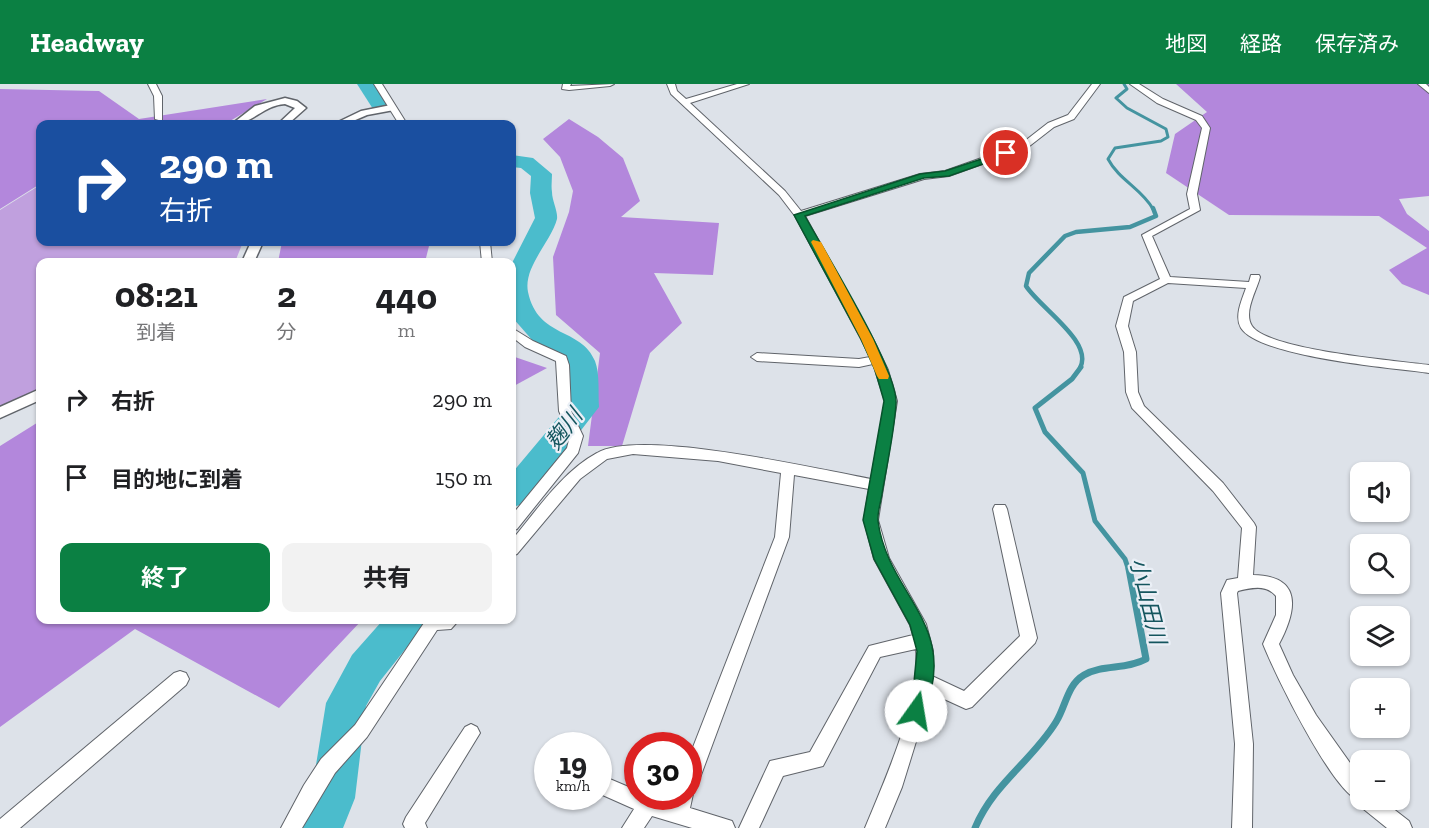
<!DOCTYPE html>
<html lang="ja">
<meta charset="utf-8">
<style>
body{margin:0;font-family:"Zilla Slab","Noto Sans JP",serif;background:#f2f2f2;color:#202124;height:100vh;display:flex;flex-direction:column;font-size:22px;white-space:nowrap}
*{box-sizing:border-box;margin:0}
p{font-size:20px;color:#757577}
.icon{flex:none;width:33px;height:33px;fill:none;stroke:currentColor;stroke-width:2;stroke-linecap:round;stroke-linejoin:round}
.map{position:relative;flex:1;overflow:hidden}
.panel{position:absolute;left:36px;top:174px;width:480px;height:366px;display:flex;flex-direction:column;background:#fff;border-radius:12px;box-shadow:0 2px 4px #0004}
.panel>*{flex:none}
.hud{position:absolute;left:36px;top:36px;width:480px;height:126px;border-radius:12px;box-shadow:0 2px 4px #0004;background:#1a4fa0;color:#fff;overflow:hidden}
.tools{position:absolute;left:1350px;top:378px;display:grid;gap:12px}
.tools a{display:grid;place-items:center;width:60px;height:60px;border-radius:12px;background:#fff;box-shadow:0 2px 4px #0004;font-size:30px}
.speed{position:absolute;left:534px;top:648px;display:flex;gap:12px;font-size:30px;font-weight:700;text-align:center}
.speed>*{display:grid;place-content:center;width:78px;height:78px;border-radius:50%;background:#fff;box-shadow:0 2px 4px #0004;line-height:1}
.speed small{font-size:15px;font-weight:400}
.speed .limit{border:9px solid #d22;background:#fff;color:#111}
.pin{position:absolute;display:grid;place-items:center;width:51px;height:51px;color:#fff;margin:-26px;border:3px solid #fff;border-radius:50%;box-shadow:0 2px 6px #0007}
.me{position:absolute;width:66px;margin:-33px;rotate:13deg;stroke-linejoin:round;filter:drop-shadow(0 0 4px #0008)}
.turn{display:flex;align-items:center;gap:21px;height:126px;padding:0 24px;font-size:27px}
.turn .icon{width:78px;height:78px;stroke-width:2.5}
.turn b{display:block;font-size:42px;line-height:51px}
.eta{display:flex;justify-content:space-evenly;align-items:center;height:102px;text-align:center}
.eta b{font-size:36px;font-weight:700;line-height:42px}
.button{display:flex;gap:12px;margin-top:auto;padding:12px 24px}
.button a{flex:1;height:69px;border-radius:12px;background:#0b8043;color:#fff;font-size:24px;font-weight:700;line-height:69px;text-align:center}
.button a+a{background:#f2f2f2;color:#202124}
ul{padding:0;list-style:none}
li{display:flex;align-items:center;gap:18px;height:78px;padding:0 24px}
li div{flex:1}
li b{display:block;font-size:22px}
li em{font-style:normal}
header{display:flex;align-items:center;gap:36px;box-sizing:border-box;height:84px;padding:0 30px;background:#0b8043;color:#fff}
header strong{font-size:28px}
nav{display:flex;gap:33px;margin-inline-start:auto;font-size:21px}
.map>svg:first-child{display:block}
.green{fill:#c0a0de}
.forest{fill:#b387dc}
.lines{fill:none;stroke-linecap:round;stroke-linejoin:round}
.stream-far3{stroke:#4494a0;stroke-width:3}
.stream-far2{stroke:#4494a0;stroke-width:4.5}
.stream-far1{stroke:#4494a0;stroke-width:5}
.stream{stroke:#4494a0;stroke-width:7}
.river{fill:#4bbccc;fill-rule:evenodd}
.minor-casing{stroke:#60646a;stroke-width:2}
.tertiary-casing{stroke:#60646a;stroke-width:3}
.minor{fill:#fff;fill-rule:evenodd}
.tertiary{fill:#fff;fill-rule:evenodd}
.route{fill:#0b8043;stroke:#07532c;stroke-width:1.5}
.slow{fill:#f59e0b}
.labels{text-anchor:middle;dominant-baseline:central;stroke-width:4.5;stroke-linejoin:round;paint-order:stroke}
.water-label{font-size:22px;font-style:italic;fill:#14555e;stroke:#eaeff6}
</style>
<header>
<strong>Headway</strong>
<nav><a>地図</a><a>経路</a><a>保存済み</a></nav>
</header>
<div class="map">
<svg width="1429" height="744" viewBox="0 0 1429 744">
<rect width="100%" height="100%" fill="#dde2e9"/>
<polygon class="green" points="40,101 40,158 243,158 235,178 40,178 40,304 0,323 0,126"/>
<g class="forest">
<polygon points="1176,0 1429,0 1429,112 1399,115 1407,130 1429,147 1429,211 1402,200 1389,186 1427,164 1379,132 1229,131 1166,89 1175,50 1207,28"/>
<polygon points="0,5 99,7 139,35 267,15 225,40 40,40 40,100 0,125"/>
<polygon points="569,35 598,53 623,74 640,117 621,133 719,139 713,191 654,189 682,239 650,269 622,362 588,362 600,269 556,231 553,173 569,128 573,107 560,73 543,55"/>
<polygon points="282,158 430,158 425,178 278,178"/>
<polygon points="512,272 547,284 512,303"/>
<polygon points="40,337 40,536 362,536 279,624 135,545 0,643 0,362"/>
</g>
<g class="lines">
<path class="stream-far3" d="M1124,0L1127,5L1116,14L1127,24L1166,45L1168,53L1161,57L1115,64L1108,75C1119,96 1142,105 1153,125"/>
<path class="stream-far2" d="M1080,284C1094,258 1040,224 1026,202L1029,189L1065,152L1076,148L1130,143L1156,132L1153,124"/>
<polyline class="stream-far1" points="1081,283 1072,295 1035,324 1045,348 1083,389 1095,437 1125,475 1129,487"/>
<path class="stream" d="M975,744C993,700 1032,677 1056,638C1066,622 1067,601 1084,591C1103,580 1126,586 1146,575L1129,485"/>
<g class="river">
<polygon points="357,0 375,0 388,21 385,25 373,25"/>
<path d="M512,71L533,74L552,90C552,96 551,102 552,108C552,117 558,127 557,135C551,158 523,183 528,208C538,255 581,243 595,277C600,290 598,309 599,323L524,420L512,423V389L569,321L568,279L564,272L533,257L512,233V179L535,134L530,109L531,92L521,84L512,83Z"/>
<polygon points="383,536 425,536 419,548 380,597 366,622 355,714 343,744 297,744 311,712 326,619 352,571"/>
</g>
<g class="minor-casing">
<g id="minor">
<polygon points="148,0 156,0 162,12 162,37 155,35 154,12"/>
<polygon points="374,0 382,0 407,40 399,40"/>
<polygon points="563,0 571,0 570,2 614,0 610,2 569,6 562,5"/>
<path d="M667,0H675L677,7L686,15L737,0H749L690,19L785,107L801,127L920,90L945,87L1021,60L1048,39L1068,31L1092,0H1100L1074,35L1054,43L1027,64L949,92L924,95L805,132L873,255L888,286L897,317L878,436L889,474L926,540L933,567L932,592L964,607L1020,552L993,425L995,421H1005L1007,425L1037,554L1035,559L972,623L966,625L931,609L902,703L885,744H865C885,695 921,617 916,565L880,573L823,682L783,692L759,744H739L770,677L810,668L869,562L913,551L910,541L874,475L864,436L869,405L794,391L789,453L697,702L693,710L690,724L732,737L735,744H692L652,732L644,744H622L634,725L598,709V690L638,707V712H652L672,719L674,712H688V676L775,453L781,389L718,377L633,370L607,375L580,395L517,470L512,472V456C537,426 562,388 597,369C640,344 817,385 871,395L885,317L873,280L859,283L757,277L751,273L757,269L859,275L870,273L861,255L795,132L779,111L671,10Z"/>
<path d="M1130,0H1139L1163,15L1202,32L1210,44L1197,110L1200,126L1152,152L1170,193L1249,198L1251,191H1259L1260,193C1257,206 1243,228 1252,242C1268,266 1397,277 1429,281V289C1393,284 1259,273 1241,244C1234,232 1242,216 1246,204L1168,199L1133,217L1128,242L1136,268L1138,308L1144,322L1223,399L1254,439L1256,443L1253,491C1303,492 1297,526 1279,560L1293,591L1316,631L1360,693V716H1382L1409,737L1412,744H1387L1361,723L1358,716C1331,705 1275,590 1263,560L1276,531V512C1266,500 1251,504 1238,507L1237,509L1253,660L1252,744H1232L1235,660L1221,509L1227,496L1238,494L1242,444L1213,407L1132,324L1126,308L1124,268L1116,242L1124,213L1160,195L1142,151L1190,125L1187,110L1202,44L1196,36L1157,19Z"/>
<polygon points="1418,0 1426,0 1429,3 1429,9"/>
<polygon points="480,158 490,158 492,178 482,178"/>
<polygon points="512,244 533,257 566,272 569,281 571,327 583,352 578,369 517,445 512,447 512,431 567,364 570,352 559,327 556,277 525,263 512,253"/>
<polygon points="426,536 459,536 451,545 437,546 367,653 335,689 302,744 281,744 304,701 321,675 355,641"/>
<polygon points="180,587 186,589 189,595 186,601 20,744 0,744 0,735 174,589"/>
<polygon points="471,640 477,643 480,649 425,739 427,744 405,744 403,740 406,733 465,643"/>
</g>
</g>
<g class="tertiary-casing">
<g id="tertiary">
<path d="M285,14L297,17L306,24L288,40H278L295,24L285,20C264,21 249,42 232,40L255,22Z"/>
<polygon points="391,21 394,22 394,26 367,31 346,40 334,40 361,27"/>
<polygon points="251,158 263,158 254,178 242,178"/>
<polygon points="40,305 40,316 0,334 0,323"/>
</g>
</g>
<use href="#minor" class="minor"/>
<use href="#tertiary" class="tertiary"/>
</g>
<path class="route" d="M1006,67L1009,71L949,92L924,94L805,132C824,167 899,287 896,320C894,350 887,380 882,410C881,418 877,429 878,437C888,513 963,541 922,633L916,636L909,633L907,627L913,608L917,567L910,541L874,475L863,436L884,317L875,286L861,255L794,131L920,90L945,87Z"/>
<polygon class="slow" points="813,156 821,158 873,255 889,292 888,295 879,295 877,292 861,255 811,158"/>
<g class="labels">
<g class="water-label">
<text transform="translate(564 345) rotate(-53)">麹川</text>
<text transform="translate(1148 517) rotate(76)">小山田川</text>
</g>
</g>
</svg>
<div class="tools">
<a><svg class="icon" aria-label="sound" viewBox="0 0 24 24"><path d="M4 9h4l5-4v14l-5-4H4zM17 9q2 3 0 6"/></svg></a>
<a><svg class="icon" aria-label="search" viewBox="0 0 24 24"><circle cx="10" cy="10" r="6"/><path d="M15 15l6 6"/></svg></a>
<a><svg class="icon" aria-label="layers" viewBox="0 0 24 24"><path d="M12 4l9 5-9 5-9-5zM3 14l9 5 9-5"/></svg></a>
<a>+</a>
<a>−</a>
</div>
<div class="speed"><div>19<small>km/h</small></div><div class="limit">30</div></div>
<div class="pin" style="left:1006px;top:69px;background:#d93025"><svg class="icon" aria-label="arrive" viewBox="0 0 24 24"><path d="M6 21V4h12l-3 4 3 4H6"/></svg></div>
<svg class="me" style="left:916px;top:627px" viewBox="-20 -20 40 40"><circle r="19" fill="#fff"/><path d="M0-13L10 11 0 6-10 11z" fill="#0b8043"/></svg>
<div class="hud">
<div class="turn"><svg class="icon" aria-label="right" viewBox="0 0 24 24"><path d="M7 20v-9h11M14 6l5 5-5 5"/></svg><div><b>290 m</b>右折</div></div>
</div>
<section class="panel">
<div class="eta">
<div><b>08:21</b><p>到着</p></div>
<div><b>2</b><p>分</p></div>
<div><b>440</b><p>m</p></div>
</div>
<ul>
<li><svg class="icon" aria-label="right" viewBox="0 0 24 24"><path d="M7 20v-9h11M14 6l5 5-5 5"/></svg><div><b>右折</b></div><em>290 m</em></li>
<li><svg class="icon" aria-label="arrive" viewBox="0 0 24 24"><path d="M6 21V4h12l-3 4 3 4H6"/></svg><div><b>目的地に到着</b></div><em>150 m</em></li>
</ul>
<div class="button"><a>終了</a><a>共有</a></div>
</section>
</div>
